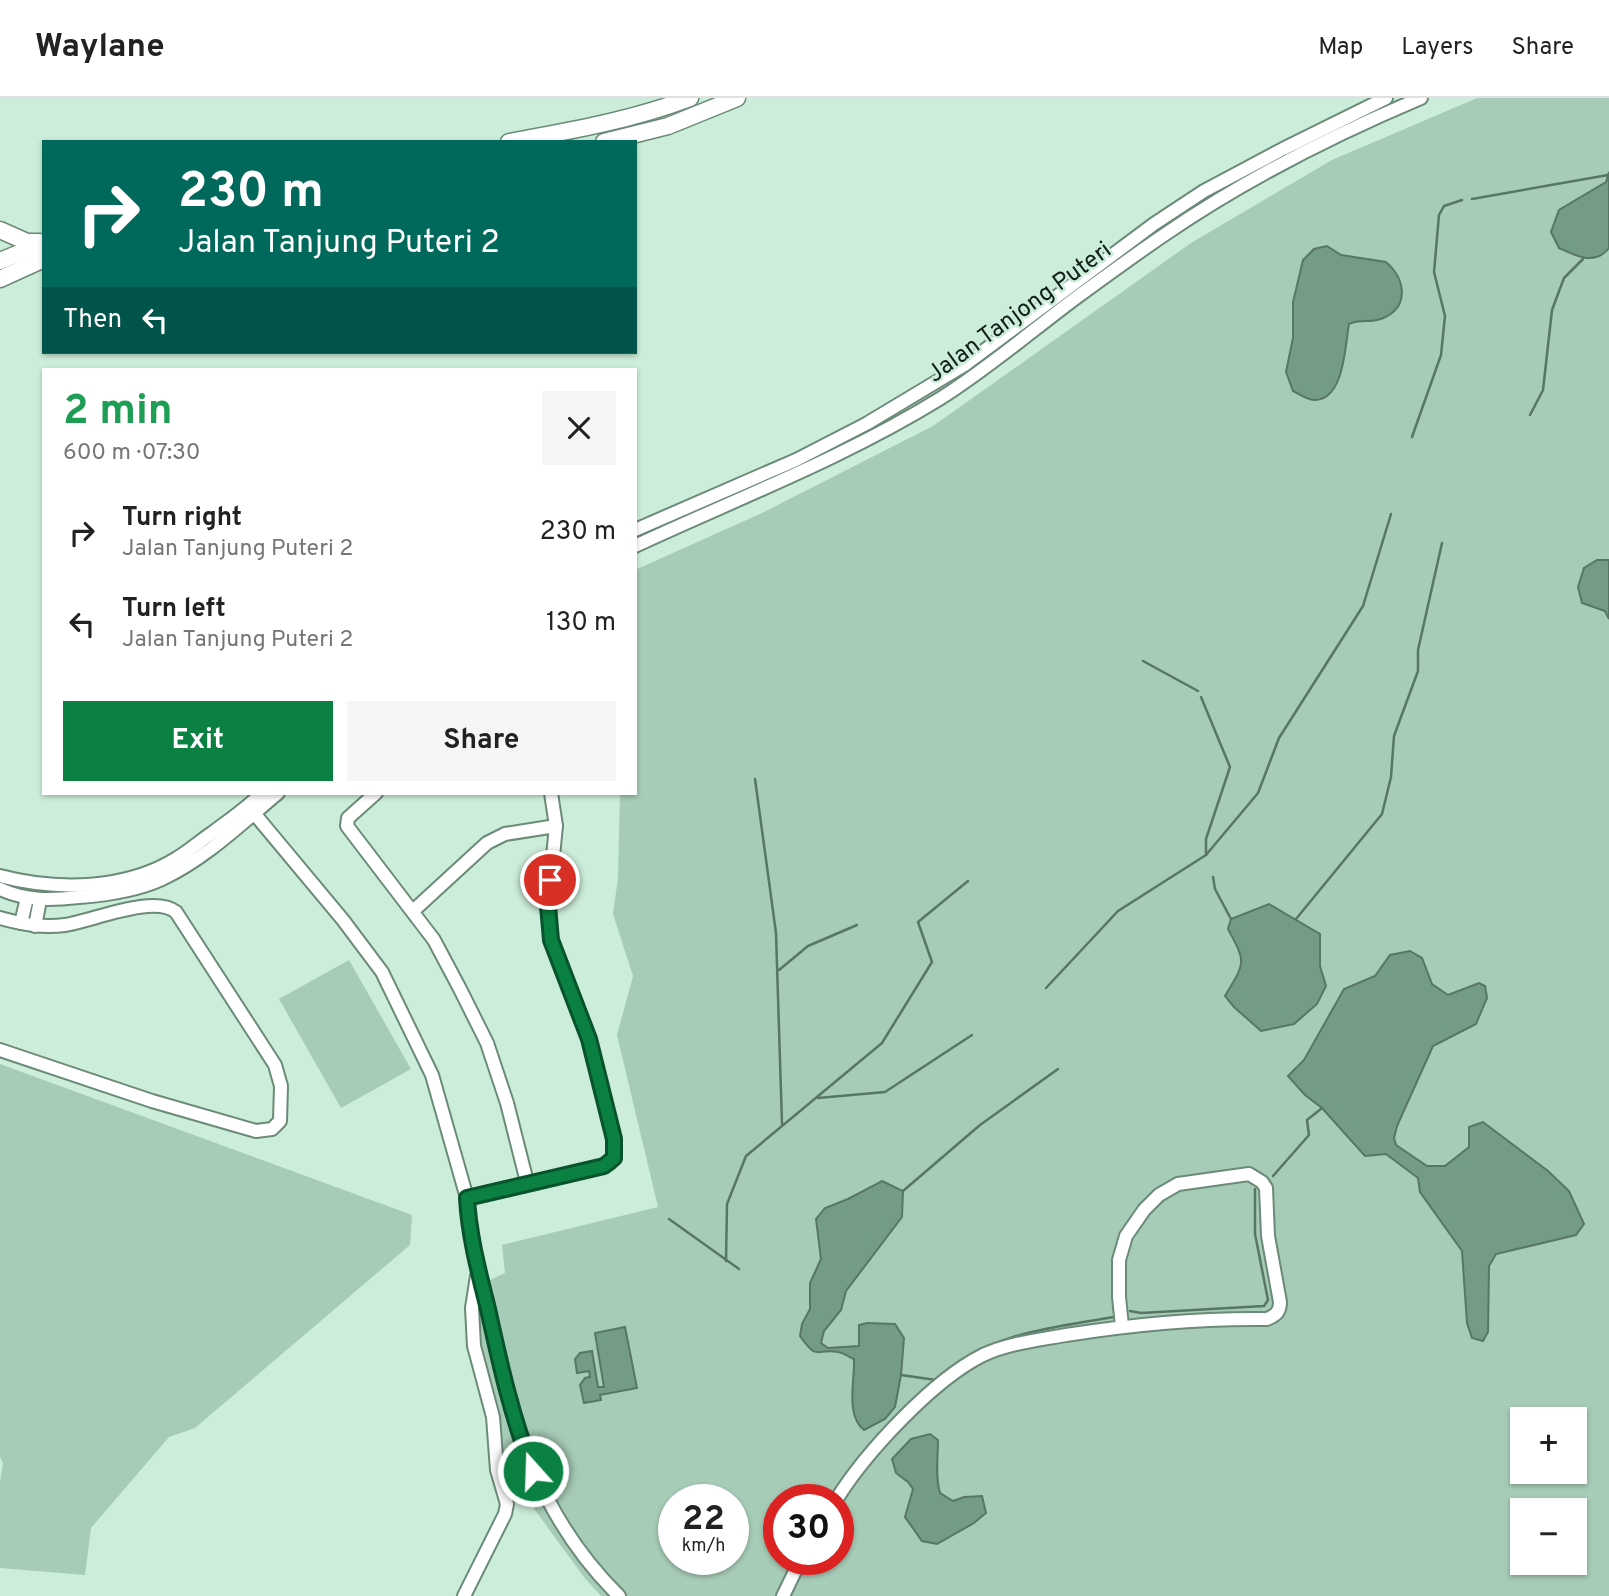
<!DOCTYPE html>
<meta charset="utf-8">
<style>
body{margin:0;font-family:Overpass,sans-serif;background:#f6f6f6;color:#222;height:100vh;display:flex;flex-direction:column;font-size:26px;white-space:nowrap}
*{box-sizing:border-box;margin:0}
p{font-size:23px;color:#767676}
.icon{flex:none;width:38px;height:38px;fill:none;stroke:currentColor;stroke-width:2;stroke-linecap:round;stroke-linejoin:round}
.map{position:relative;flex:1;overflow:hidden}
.drawer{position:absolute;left:42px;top:270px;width:595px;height:427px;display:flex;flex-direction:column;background:#fff;border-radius:0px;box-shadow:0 2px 5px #0004}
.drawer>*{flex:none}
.hud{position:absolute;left:42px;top:42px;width:595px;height:214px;border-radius:0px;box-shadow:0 2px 5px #0004;background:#00695c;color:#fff;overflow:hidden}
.tools{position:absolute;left:1510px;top:1309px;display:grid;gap:14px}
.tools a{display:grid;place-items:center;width:77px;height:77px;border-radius:0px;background:#fff;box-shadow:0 2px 5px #0004;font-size:35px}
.speed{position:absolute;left:658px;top:1386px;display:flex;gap:14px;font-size:35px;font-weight:700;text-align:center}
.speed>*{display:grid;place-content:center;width:91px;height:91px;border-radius:50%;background:#fff;box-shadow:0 2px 5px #0004;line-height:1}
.speed small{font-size:18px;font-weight:400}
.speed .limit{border:10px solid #d22;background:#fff;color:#111}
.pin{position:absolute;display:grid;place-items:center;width:60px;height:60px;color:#fff;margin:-30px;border:4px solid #fff;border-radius:50%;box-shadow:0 2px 7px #0007}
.me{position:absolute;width:77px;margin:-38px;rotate:340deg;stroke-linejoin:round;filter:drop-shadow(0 0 5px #0008)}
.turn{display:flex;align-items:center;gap:24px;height:147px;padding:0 21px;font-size:32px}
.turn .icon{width:91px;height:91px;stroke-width:2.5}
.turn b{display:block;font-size:49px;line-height:60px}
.then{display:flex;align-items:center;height:66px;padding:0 21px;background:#0003;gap:14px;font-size:26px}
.round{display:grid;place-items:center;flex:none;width:74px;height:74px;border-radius:0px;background:#f6f6f6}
.headline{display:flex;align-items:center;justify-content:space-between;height:119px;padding:0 21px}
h1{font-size:42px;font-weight:700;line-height:52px;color:#1e9e55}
.button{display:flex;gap:14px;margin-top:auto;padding:14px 21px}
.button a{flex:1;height:80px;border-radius:0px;background:#0b8043;color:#fff;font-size:28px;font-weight:700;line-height:80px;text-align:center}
.button a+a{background:#f6f6f6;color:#222}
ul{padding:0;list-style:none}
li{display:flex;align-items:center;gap:21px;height:91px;padding:0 21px}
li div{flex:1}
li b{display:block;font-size:26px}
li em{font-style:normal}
header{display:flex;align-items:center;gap:42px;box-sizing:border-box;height:98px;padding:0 35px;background:#fff;border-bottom:2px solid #e0e0e0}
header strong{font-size:33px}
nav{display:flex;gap:38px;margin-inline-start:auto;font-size:24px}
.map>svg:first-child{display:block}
.green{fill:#a6cbb6;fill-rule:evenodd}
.water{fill:#749b85;stroke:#577664;stroke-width:2}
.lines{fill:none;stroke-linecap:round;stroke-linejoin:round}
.stream{stroke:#577664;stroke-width:2.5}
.minor-casing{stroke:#6b8a78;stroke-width:16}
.major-casing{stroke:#6b8a78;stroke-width:19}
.minor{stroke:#fff;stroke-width:12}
.major{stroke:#fff;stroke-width:16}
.route-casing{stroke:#07532c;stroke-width:18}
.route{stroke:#0b8043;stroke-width:12}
.labels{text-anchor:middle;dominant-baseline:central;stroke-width:5;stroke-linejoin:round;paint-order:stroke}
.street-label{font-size:24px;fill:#121f18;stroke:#ccedd9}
</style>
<header>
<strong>Waylane</strong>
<nav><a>Map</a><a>Layers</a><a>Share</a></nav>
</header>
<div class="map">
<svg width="1609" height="1498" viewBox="0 0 1609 1498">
<rect width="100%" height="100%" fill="#ccedd9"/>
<g class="green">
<path d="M1477,0H1609V1498H601L584,1479L518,1389L497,1372L474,1248L477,1188L505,1175L502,1147L658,1109L617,937L633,878L613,816L618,780L620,695H635V472L762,415L933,328L1191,145L1332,62ZM1522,1321H1575V1374H1522ZM674,1402H733V1461H674ZM779,1402H838V1461H779ZM1522,1412H1575V1465H1522Z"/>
<polygon points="349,862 411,971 341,1010 279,901"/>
<polygon points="0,966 412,1117 410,1147 195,1330 169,1339 91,1430 85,1477 0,1470 0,1384 3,1366 0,1358"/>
</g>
<g class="water">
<path d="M1609,74V150C1595,168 1576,158 1559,150L1551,134L1559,112L1606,84Z"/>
<path d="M1327,148L1341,157L1386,164C1406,181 1410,210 1381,221C1369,225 1360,221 1349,226C1345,248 1344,303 1314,302C1307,302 1299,296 1293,293L1286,274L1293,240V204L1303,162L1314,151Z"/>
<polygon points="1597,462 1609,462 1609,521 1605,513 1582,505 1578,489 1584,470"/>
<path d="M1269,806L1320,836V868L1326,888L1317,906L1294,926L1261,933L1234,909L1225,898C1245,864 1247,866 1228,831L1231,821Z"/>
<polygon points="1410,853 1422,860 1432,886 1448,897 1479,885 1485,888 1487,900 1476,926 1433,948 1397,1028 1394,1040 1396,1047 1427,1068 1445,1068 1469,1049 1469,1029 1483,1024 1548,1073 1569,1093 1584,1126 1576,1137 1496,1156 1489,1168 1488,1234 1483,1243 1472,1240 1467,1225 1462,1153 1420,1094 1418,1080 1386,1056 1365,1058 1322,1010 1305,997 1288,978 1304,962 1344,891 1375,878 1390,857"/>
<path d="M882,1083L903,1093L902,1119L846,1193L841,1212L824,1233L821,1245L828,1250L859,1248V1227L867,1225L895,1226L904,1240L901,1277L895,1309L885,1321L864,1332C845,1317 855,1282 854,1261C849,1259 844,1255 838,1254C816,1250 818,1264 800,1238L802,1226L810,1211V1185L821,1161L816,1121L825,1110L848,1101Z"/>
<polygon points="625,1229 637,1290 600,1297 601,1302 584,1305 580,1287 585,1280 590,1279 589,1273 577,1275 575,1261 580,1255 592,1253 598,1289 604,1289 595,1235"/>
<path d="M930,1336L938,1342C938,1359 935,1379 940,1395L953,1403L964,1399L982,1398L986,1415L974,1425L937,1446L922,1443L905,1419L913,1391L908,1384L896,1375L892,1361L911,1341Z"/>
</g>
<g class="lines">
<g class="stream">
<polyline points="1472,101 1608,77"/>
<polyline points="1530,317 1543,292 1552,212 1564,180 1583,161"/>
<polyline points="1412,339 1441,257 1445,218 1434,174 1439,117 1444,108 1462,102"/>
<polyline points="1143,563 1198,593"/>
<polyline points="1201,599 1230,669 1206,741 1206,757"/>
<polyline points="755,681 776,835 782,1026"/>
<polyline points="1213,779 1215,791 1231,821"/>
<polyline points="1296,821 1382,716 1391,679 1394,638 1418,573 1418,552 1442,445"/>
<polyline points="779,872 808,848 857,827"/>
<polyline points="1046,890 1118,813 1206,757 1258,695 1279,640 1363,508 1391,416"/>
<polyline points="818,1000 885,994 972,937"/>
<polyline points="1273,1078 1309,1037 1307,1022 1322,1010"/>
<polyline points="903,1093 980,1027 1058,971"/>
<polyline points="669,1121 739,1171"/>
<polyline points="726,1163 727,1106 746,1058 882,945 932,864 918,824 968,783"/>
<polyline points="1130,1213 1141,1215 1264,1208 1268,1202 1255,1136 1255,1091"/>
<path d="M943,1276C994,1234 1052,1230 1114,1219L1115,1216"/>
<polyline points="901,1277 936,1282"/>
</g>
<g class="minor-casing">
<g id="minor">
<polyline points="635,432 796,362 866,326 966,266 1154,126 1204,93 1283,51 1386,0"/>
<path d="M635,448C738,400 844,360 941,300C987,271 1029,235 1073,202C1103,180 1133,158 1164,137C1244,82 1331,38 1421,0"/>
<polyline points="376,695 348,720 347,728 434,842 460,891 487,945 507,1005 527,1084"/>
<path d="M248,708L343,822L382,874L432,977L467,1100C469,1139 480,1178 489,1216C514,1326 536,1416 619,1498"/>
<path d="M0,778C57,793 126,792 177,760C189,753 200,743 212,735C229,722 247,710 262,695"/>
<path d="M0,791C26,803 51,802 79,799C106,797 136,793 162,781C205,761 242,725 278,695"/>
<polyline points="413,813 487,745 505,736 556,728"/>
<path d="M0,820C22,826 42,830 65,827C92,823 154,796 176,814L275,967L281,988L280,1023L272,1031L256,1033L152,1003L0,952"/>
<polyline points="21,825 27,800"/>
<polyline points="35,828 40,802"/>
<polyline points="467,1100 604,1068 610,1065 615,1055 614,1041 589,941 551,842 548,808 556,728 551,695"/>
<path d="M836,1402C866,1354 933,1282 983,1257C1009,1245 1039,1242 1066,1237C1135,1226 1197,1220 1267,1221C1276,1217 1280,1214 1280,1204L1268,1138L1266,1090L1262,1084L1249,1076L1178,1086L1159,1097L1144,1112L1126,1138L1119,1162V1199L1122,1228"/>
<polyline points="464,1498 505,1416 507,1406 497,1372 493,1319 474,1248 472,1210 477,1178"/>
<polyline points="783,1498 801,1461"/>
</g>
</g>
<g class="major-casing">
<g id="major">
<path d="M509,44C570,33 632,22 690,0"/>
<polyline points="604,44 668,28 737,0"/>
<polyline points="0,132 27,144 40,144"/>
<polyline points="0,163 44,145"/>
<polyline points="0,181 44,161"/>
</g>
</g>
<use href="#minor" class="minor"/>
<use href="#major" class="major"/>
</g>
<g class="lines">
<g class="route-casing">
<path id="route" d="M533,1373C512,1320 500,1266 488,1211C479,1175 469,1138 467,1100L604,1068L614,1060V1041L589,941L551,842L548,808L550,782"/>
</g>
<use href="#route" class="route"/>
</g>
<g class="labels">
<g class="street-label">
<text transform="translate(1020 215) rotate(-36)">Jalan Tanjong Puteri</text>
</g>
</g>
</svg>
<div class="tools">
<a>+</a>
<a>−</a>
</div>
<div class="speed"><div>22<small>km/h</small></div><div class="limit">30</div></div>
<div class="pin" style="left:550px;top:782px;background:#d93025"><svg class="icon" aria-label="arrive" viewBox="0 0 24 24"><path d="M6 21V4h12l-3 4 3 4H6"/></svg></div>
<svg class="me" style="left:533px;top:1373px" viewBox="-20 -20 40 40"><circle r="17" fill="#0b8043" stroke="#fff" stroke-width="3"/><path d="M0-11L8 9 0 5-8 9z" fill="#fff"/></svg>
<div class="hud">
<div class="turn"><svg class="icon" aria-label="right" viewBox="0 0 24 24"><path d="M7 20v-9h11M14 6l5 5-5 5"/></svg><div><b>230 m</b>Jalan Tanjung Puteri 2</div></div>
<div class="then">Then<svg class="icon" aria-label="left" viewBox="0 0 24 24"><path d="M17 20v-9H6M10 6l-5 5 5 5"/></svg></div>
</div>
<section class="drawer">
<div class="headline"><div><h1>2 min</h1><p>600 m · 07:30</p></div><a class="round"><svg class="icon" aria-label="close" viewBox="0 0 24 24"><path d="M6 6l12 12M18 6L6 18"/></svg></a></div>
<ul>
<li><svg class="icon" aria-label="right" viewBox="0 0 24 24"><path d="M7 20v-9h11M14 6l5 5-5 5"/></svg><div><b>Turn right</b><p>Jalan Tanjung Puteri 2</p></div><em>230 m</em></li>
<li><svg class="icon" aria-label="left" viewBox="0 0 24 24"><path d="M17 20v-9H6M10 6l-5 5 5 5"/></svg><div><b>Turn left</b><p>Jalan Tanjung Puteri 2</p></div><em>130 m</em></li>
</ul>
<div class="button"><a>Exit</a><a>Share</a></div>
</section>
</div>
